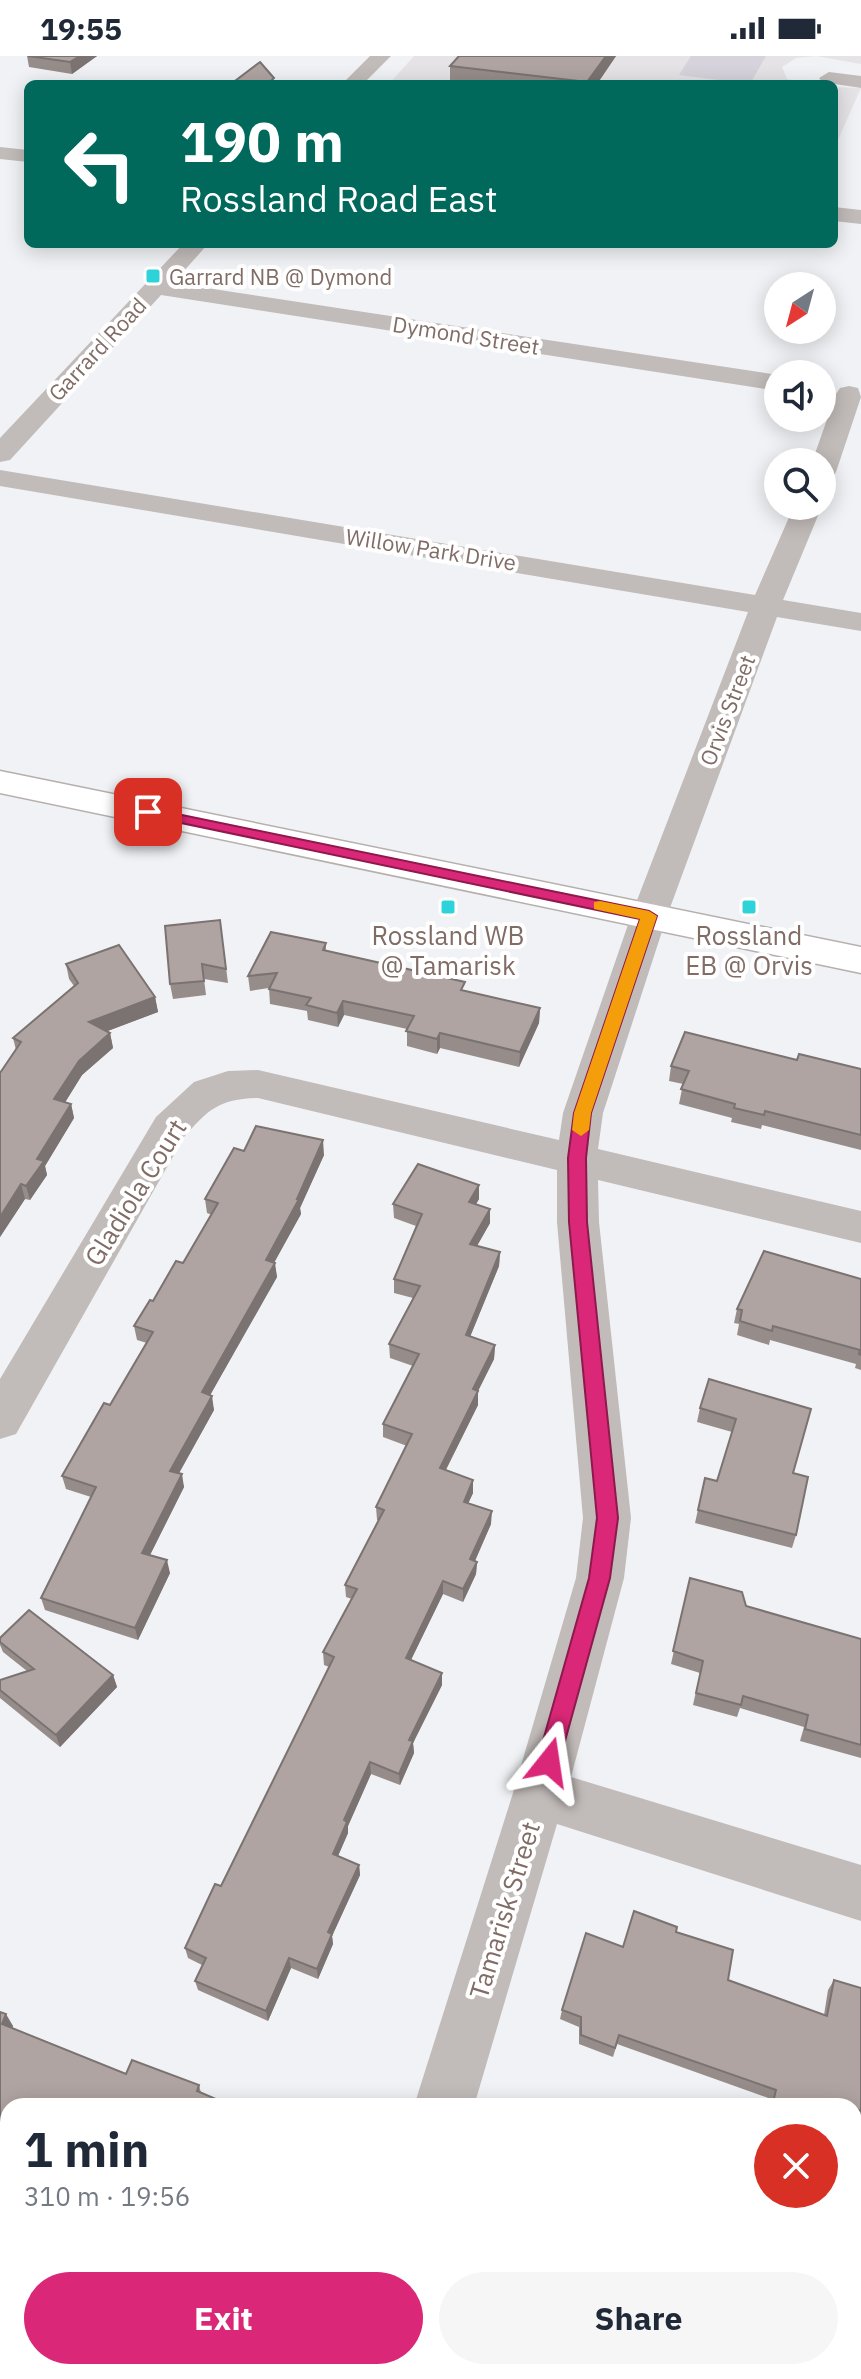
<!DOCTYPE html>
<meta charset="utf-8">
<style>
body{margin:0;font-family:"IBM Plex Sans",sans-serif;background:#f6f6f7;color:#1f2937;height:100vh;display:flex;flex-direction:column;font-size:30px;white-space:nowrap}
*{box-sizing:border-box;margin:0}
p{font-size:26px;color:#747a83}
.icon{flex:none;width:44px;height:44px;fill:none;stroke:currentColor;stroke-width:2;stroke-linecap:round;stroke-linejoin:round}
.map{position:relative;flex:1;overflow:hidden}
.sheet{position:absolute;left:0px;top:2042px;width:862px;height:282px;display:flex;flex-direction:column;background:#fff;border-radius:24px 24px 0 0;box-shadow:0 4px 20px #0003}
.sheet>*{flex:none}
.hud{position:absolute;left:24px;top:24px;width:814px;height:168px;border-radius:12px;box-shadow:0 4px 20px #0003;background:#00695c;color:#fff;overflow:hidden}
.needle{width:52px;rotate:216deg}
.fabs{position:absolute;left:764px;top:216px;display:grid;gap:16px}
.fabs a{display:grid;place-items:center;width:72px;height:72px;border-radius:50%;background:#fff;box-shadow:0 4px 20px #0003;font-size:40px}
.pin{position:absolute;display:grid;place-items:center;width:68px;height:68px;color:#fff;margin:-34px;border-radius:16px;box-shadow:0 4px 12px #0006}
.me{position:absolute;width:88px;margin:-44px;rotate:15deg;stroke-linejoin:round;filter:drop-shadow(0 0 6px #0008)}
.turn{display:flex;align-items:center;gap:28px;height:168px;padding:0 24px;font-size:36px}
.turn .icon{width:104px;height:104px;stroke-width:2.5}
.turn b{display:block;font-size:56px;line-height:68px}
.round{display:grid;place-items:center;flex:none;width:84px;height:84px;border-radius:42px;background:#f6f6f7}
.head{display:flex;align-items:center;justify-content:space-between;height:136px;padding:0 24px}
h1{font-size:48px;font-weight:700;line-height:60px}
.button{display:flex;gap:16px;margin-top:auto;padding:16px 24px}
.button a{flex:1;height:92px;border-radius:48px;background:#db2777;color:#fff;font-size:32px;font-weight:700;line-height:92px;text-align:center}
.button a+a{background:#f6f6f7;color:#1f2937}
.status{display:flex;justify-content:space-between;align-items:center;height:56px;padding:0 40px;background:#fff;direction:ltr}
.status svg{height:22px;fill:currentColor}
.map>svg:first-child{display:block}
.built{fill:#e5e3e6}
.green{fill:#d7d3dc}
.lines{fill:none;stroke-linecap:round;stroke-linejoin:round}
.major-casing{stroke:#b6afad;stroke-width:3}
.minor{fill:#c1bbb9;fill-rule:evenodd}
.major{fill:#fff;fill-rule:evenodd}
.wall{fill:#968d8a}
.shaded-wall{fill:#7a7371}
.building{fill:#afa4a1;stroke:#7a7371;stroke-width:2}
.route{fill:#db2777;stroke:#8e194d;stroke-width:2}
.slow{fill:#f59e0b}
.poi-dot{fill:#2ed3d9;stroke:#fff;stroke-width:3}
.labels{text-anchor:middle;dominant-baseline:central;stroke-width:8;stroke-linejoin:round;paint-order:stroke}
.far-poi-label{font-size:22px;fill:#816c66;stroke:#fff;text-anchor:start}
.far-street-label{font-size:22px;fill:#816c66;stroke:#fff}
.poi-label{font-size:26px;fill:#816c66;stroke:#fff}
.street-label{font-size:26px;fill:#816c66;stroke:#fff}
</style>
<div class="status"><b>19:55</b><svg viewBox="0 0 49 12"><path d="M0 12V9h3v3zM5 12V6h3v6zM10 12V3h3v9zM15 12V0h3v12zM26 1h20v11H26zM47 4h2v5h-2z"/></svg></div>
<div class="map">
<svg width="861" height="2323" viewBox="0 0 861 2323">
<rect width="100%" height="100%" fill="#f1f2f5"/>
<g class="built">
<polygon points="414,0 861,0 861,8 816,0 796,2 782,11 787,23 810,28 389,28"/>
<polygon points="834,31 861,32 837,86 834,85"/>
</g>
<polygon class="green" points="691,0 766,0 750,28 679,19"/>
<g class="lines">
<g class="major-casing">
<polygon id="major" points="0,715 861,891 861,917 0,737"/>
</g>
<g class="minor">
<polygon points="370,0 391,0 363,28 342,28"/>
<polygon points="829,16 861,20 861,32 822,26 819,22"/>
<polygon points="0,91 28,94 28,106 0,103"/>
<polygon points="834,151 861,154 861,168 834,165"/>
<polygon points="183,188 208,188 173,227 778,319 778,335 161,239 10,404 0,406 0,382"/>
<polygon points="849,330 858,332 861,341 836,416 832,422 822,424 822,406 812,406 836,338 840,332"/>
<path d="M0,414L755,539L794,450H822L783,544L861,557V575L777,561L667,860L603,1057L598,1093L861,1155V1187L598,1124L599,1166L631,1462L624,1522L571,1721L861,1809V1865L557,1768L474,2050H414L513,1737L576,1522L583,1462L557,1166V1114L258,1042C219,1043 209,1053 184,1081L16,1378L0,1383V1323L156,1061L194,1026L228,1015L258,1014L559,1084L563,1057L631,860L748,556L0,430Z"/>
<polygon points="331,2316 395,2316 393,2323 329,2323"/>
</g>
<use href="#major" class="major"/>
</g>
<g class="wall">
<polygon points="27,0 97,0 72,18 29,11"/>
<polygon points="616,0 597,28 450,27 450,10"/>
<polygon points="220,864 228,927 204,923 206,939 173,943 170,928"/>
<polygon points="326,887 326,894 465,935 540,952 539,967 519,1011 440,992 437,998 407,990 407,973 344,959 338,971 308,964 307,955 270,948 269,932 250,935 248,920"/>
<polygon points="66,908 155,941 158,956 107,975 110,977 113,992 82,1019 65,1046 71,1048 74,1062 45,1110 47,1119 30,1144 25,1143 0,1181 16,994 13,982 74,930 69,923"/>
<polygon points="797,1004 861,1013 861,1094 762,1069 761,1073 731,1066 732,1062 679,1048 683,1028 669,1025 671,1010"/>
<polygon points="244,1095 324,1099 300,1152 301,1158 274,1206 277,1221 210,1339 214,1354 179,1417 184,1431 150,1499 170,1517 138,1584 45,1554 41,1542 91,1441 66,1433 62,1420 110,1349 147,1287 137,1284 134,1270 183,1207 212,1159 207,1157 205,1143"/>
<polygon points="479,1143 476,1148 490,1167 477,1190 500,1196 499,1210 470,1281 495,1289 494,1303 478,1335 478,1349 446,1414 473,1424 473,1437 468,1447 491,1468 475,1505 477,1506 476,1518 463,1546 443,1538 411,1604 442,1617 442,1629 413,1687 414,1697 400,1729 371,1718 348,1770 348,1777 338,1800 359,1809 360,1819 332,1880 333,1888 318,1923 291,1912 268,1965 198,1934 195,1925 202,1909 188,1902 185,1892 221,1830 329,1611 324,1609 323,1596 352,1543 346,1541 345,1529 379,1465 377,1464 376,1451 407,1390 383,1381 383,1368 413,1310 390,1302 389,1288 413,1242 394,1237 394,1223 416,1170 394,1162 393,1148"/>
<polygon points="861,1223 861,1314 855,1312 856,1308 770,1284 769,1289 737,1279 739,1268 734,1267 737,1253"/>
<polygon points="709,1323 793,1417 796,1479 792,1492 695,1467 705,1422 717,1425 732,1376 697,1366 700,1352"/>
<polygon points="690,1522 746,1550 861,1583 861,1702 800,1685 804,1671 740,1652 737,1661 693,1649 700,1617 671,1608"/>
<polygon points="0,1582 113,1619 117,1631 60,1691 0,1642 0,1624 27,1615 3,1596 0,1589"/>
<polygon points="676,1876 728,1924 824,1959 828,1934 834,1924 861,1932 861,2065 856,2063 854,2050 770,2050 771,2043 617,1988 613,2001 579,1988 579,1971 560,1963 562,1954 623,1891"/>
<polygon points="0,1956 13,1970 12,1972 126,2018 199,2029 201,2037 8,2050 8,2141 0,2138"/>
<polygon points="510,2316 854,2316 861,2323 570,2323 563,2320 563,2323 528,2323"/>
</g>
<g class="shaded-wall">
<polygon points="80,0 97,0 72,18 70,6"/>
<polygon points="606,0 616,0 597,28 587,28 587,26"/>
<polygon points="155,941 158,956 92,981 89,966"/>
<polygon points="343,945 344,959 338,971 337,957"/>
<polygon points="540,952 539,967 519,1011 520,996"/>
<polygon points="110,977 113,992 82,1019 58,1058 54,1043 79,1005"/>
<polygon points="440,977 440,992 437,998 437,983"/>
<polygon points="71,1048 74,1062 45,1110 47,1119 30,1144 26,1130 37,1103"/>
<polygon points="323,1084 324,1099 300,1152 301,1158 268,1218 266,1204 297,1143"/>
<polygon points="21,1128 25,1143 0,1181 0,1161"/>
<polygon points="479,1129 479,1143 469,1160 469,1146"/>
<polygon points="490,1153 490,1167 470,1202 470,1188"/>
<polygon points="500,1196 499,1210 465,1293 466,1279"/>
<polygon points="275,1207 277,1221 204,1350 202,1336"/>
<polygon points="495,1289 494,1303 472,1347 473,1333"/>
<polygon points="478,1335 478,1349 440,1425 440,1412"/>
<polygon points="212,1340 214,1354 173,1428 170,1415"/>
<polygon points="182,1418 184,1431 145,1509 142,1497"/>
<polygon points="473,1424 473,1437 463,1459 464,1446"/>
<polygon points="492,1455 491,1468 470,1516 470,1503"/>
<polygon points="167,1504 170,1517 138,1584 135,1572"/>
<polygon points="477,1506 476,1518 463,1546 463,1533"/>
<polygon points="443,1525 443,1538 406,1614 406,1602"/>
<polygon points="442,1617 442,1629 413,1687 414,1697 400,1729 399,1718 409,1684"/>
<polygon points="113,1619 117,1631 60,1691 56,1679"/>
<polygon points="370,1706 371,1718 348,1770 348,1777 334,1809 333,1798 344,1764"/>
<polygon points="359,1809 360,1819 332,1880 333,1888 318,1923 317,1913 328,1876"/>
<polygon points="289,1902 291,1912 268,1965 266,1955"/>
<polygon points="6,1958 13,1970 9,1979 2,1968"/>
</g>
<g class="building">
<polygon points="28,0 80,0 70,6"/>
<polygon points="459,0 606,0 587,26 450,10"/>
<polygon points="260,6 274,22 268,28 231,28"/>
<polygon points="220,864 226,913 202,908 204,925 170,928 165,870"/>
<polygon points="271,876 326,887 323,894 465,926 461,934 540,952 520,996 440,977 437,983 406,975 414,960 343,945 337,957 306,949 311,942 269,933 277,917 248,920"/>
<polygon points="119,889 155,941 89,966 110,977 79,1005 54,1043 71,1048 37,1103 44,1105 26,1130 21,1128 0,1161 0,1017 21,986 13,982 78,927 66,908"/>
<polygon points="685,976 797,1004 799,998 861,1013 861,1079 765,1055 764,1059 734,1052 735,1048 681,1033 689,1015 671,1010"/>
<polygon points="256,1070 323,1084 297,1143 299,1143 266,1204 275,1207 202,1336 212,1340 170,1415 182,1418 142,1497 167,1504 135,1572 41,1542 96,1431 62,1420 104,1347 110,1349 153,1276 134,1270 150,1244 153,1245 176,1205 183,1207 218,1147 205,1143 234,1092 244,1095"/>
<polygon points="418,1108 479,1129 469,1146 490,1153 470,1188 500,1196 466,1279 495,1289 473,1333 478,1335 440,1412 473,1424 464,1446 492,1455 470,1503 477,1506 463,1533 443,1525 406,1602 442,1617 409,1684 413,1685 399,1718 370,1706 344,1764 347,1766 333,1798 359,1809 328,1876 332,1878 317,1913 289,1902 266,1955 195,1925 206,1902 185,1892 215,1828 221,1830 334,1601 323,1596 357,1533 345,1529 384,1454 376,1451 412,1378 383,1368 419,1298 389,1288 420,1230 394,1223 422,1158 393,1148"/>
<polygon points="764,1195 861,1223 861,1299 859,1298 860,1294 773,1270 772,1275 740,1265 742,1254 737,1253"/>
<polygon points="709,1323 811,1353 793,1417 808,1421 796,1479 698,1454 705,1422 717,1425 736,1363 700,1352"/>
<polygon points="690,1522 742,1536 746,1550 861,1583 861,1689 805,1673 808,1659 743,1640 741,1649 696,1637 703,1605 673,1595"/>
<polygon points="29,1554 113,1619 56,1679 0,1634 0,1624 34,1613 0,1586 0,1582"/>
<polygon points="634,1855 677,1871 676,1876 733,1894 728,1924 827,1960 834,1924 861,1932 861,2055 857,2053 854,2072 854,2050 785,2050 773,2046 776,2034 619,1979 615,1992 581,1979 581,1961 562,1954 586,1877 623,1891"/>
<polygon points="0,1956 6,1958 2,1968 126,2018 132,2004 199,2029 197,2035 232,2050 8,2050 8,2135 0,2132"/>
<polygon points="854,2311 861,2313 861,2323 588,2323 571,2316 854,2316"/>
<polygon points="528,2316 564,2316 563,2323 546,2323"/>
</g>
<polygon class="route" points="148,752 649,855 657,860 591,1057 586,1102 587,1166 618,1462 610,1522 557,1714 549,1717 541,1714 537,1706 589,1522 597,1462 569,1166 568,1102 574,1057 640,863 143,759 141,756"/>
<polygon class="slow" points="600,845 649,855 657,860 591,1057 589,1074 581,1080 572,1074 574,1057 640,863 594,853 594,846"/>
<g class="poi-dot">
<rect x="145" y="212" width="16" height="16" rx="4"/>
<rect x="440" y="843" width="16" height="16" rx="4"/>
<rect x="741" y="843" width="16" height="16" rx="4"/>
</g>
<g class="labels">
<g class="far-poi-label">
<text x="169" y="220">Garrard NB @ Dymond</text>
</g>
<g class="far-street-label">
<text transform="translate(466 279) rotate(9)">Dymond Street</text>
<text transform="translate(97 293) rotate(-47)">Garrard Road</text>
<text transform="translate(431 493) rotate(9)">Willow Park Drive</text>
<text transform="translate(727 654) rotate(-69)">Orvis Street</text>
</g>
<g class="poi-label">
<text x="448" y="879">Rossland WB<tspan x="448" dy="30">@ Tamarisk</tspan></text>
<text x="749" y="879">Rossland<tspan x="749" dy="30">EB @ Orvis</tspan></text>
</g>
<g class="street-label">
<text transform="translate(135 1136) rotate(-58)">Gladiola Court</text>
<text transform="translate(504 1854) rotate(-73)">Tamarisk Street</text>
</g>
</g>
</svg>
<div class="fabs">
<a><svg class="needle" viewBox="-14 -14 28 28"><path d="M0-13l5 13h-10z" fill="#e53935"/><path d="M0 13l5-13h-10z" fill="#747a83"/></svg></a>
<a><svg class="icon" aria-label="sound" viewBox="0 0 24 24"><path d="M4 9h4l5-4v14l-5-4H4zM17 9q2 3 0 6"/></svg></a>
<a><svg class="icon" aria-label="search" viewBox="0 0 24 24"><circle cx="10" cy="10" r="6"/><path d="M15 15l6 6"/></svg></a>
</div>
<div class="pin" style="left:148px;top:756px;background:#d93025"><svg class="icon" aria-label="arrive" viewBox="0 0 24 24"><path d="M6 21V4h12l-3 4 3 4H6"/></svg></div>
<svg class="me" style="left:549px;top:1706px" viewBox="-20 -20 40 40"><path d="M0-17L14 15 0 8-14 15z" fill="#db2777" stroke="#fff" stroke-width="4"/></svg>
<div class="hud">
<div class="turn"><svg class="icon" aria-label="left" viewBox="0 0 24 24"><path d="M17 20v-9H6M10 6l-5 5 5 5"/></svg><div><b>190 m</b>Rossland Road East</div></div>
</div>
<section class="sheet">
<div class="head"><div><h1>1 min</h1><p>310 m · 19:56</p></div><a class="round" style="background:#d93025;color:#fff"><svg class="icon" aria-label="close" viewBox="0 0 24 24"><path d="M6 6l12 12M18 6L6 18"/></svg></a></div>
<div class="button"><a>Exit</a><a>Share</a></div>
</section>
</div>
